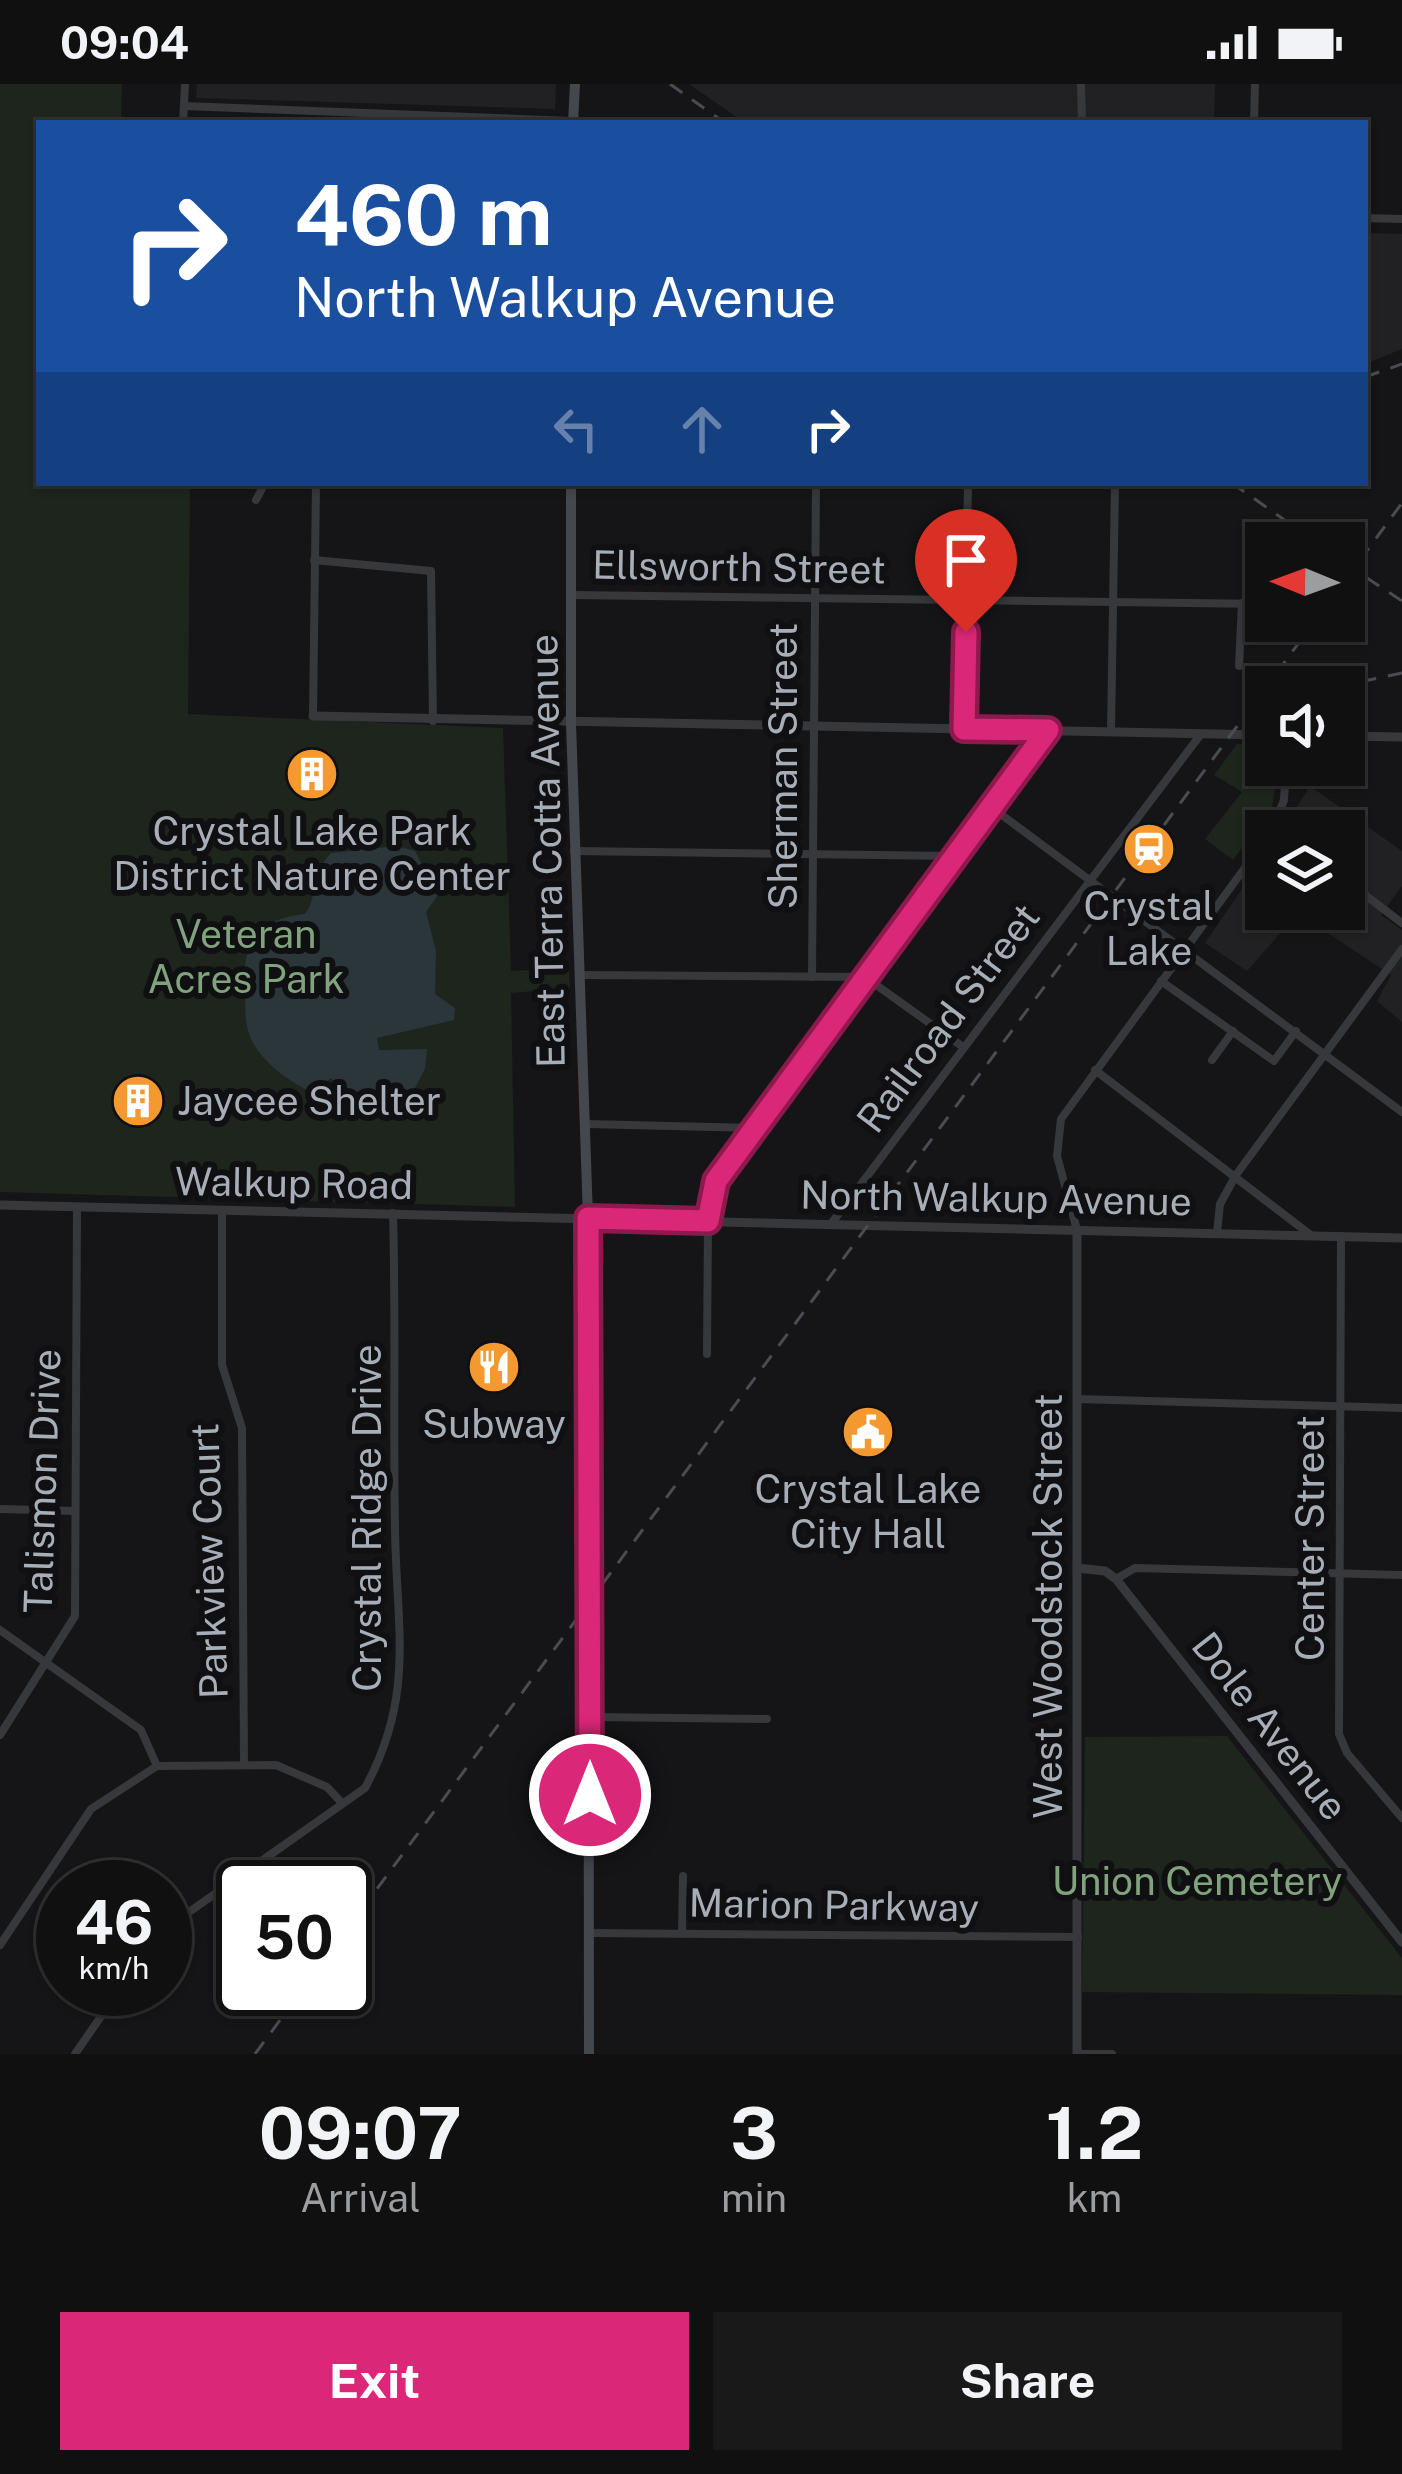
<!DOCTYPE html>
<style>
body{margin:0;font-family:"Public Sans",sans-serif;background:#19191a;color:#f1f3f6;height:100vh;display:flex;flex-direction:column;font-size:45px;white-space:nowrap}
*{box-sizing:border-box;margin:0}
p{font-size:39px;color:#9c9d9f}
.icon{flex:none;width:66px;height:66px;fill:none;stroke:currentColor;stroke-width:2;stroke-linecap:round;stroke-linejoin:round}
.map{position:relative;height:1970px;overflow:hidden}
.drawer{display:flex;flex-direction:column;background:#101011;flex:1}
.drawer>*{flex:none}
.guide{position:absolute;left:36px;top:36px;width:1332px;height:366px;border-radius:0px;box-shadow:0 3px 9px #0004,0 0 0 3px #303031;background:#1a4fa0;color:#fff;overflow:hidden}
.needle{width:78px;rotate:271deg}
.controls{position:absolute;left:1245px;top:438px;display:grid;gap:24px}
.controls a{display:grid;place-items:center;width:120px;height:120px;border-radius:0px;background:#101011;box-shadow:0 3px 9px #0004,0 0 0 3px #303031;font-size:60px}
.speed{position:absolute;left:36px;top:1776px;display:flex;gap:24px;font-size:60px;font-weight:700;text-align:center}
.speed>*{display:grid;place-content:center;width:156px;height:156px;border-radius:50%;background:#101011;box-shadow:0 3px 9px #0004,0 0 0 3px #303031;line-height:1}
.speed small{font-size:30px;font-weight:400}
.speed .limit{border:6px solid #111;border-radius:18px;background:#fff;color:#111}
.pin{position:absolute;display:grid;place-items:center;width:102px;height:102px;color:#fff;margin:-123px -51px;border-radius:50% 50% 50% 0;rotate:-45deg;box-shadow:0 0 12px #0007}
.pin .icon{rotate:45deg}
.me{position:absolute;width:132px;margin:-66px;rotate:0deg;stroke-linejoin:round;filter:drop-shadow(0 0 9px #0008)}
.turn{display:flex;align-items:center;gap:42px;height:252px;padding:0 60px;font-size:54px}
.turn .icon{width:156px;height:156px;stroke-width:2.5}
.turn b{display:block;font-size:84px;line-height:102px}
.lanes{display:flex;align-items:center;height:114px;padding:0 60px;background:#0003;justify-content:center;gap:60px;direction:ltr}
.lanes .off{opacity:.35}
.eta{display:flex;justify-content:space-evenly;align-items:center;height:204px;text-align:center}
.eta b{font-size:72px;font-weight:700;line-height:84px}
.primary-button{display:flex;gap:24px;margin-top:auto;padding:24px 60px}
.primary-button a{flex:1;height:138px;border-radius:0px;background:#db2777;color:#fff;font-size:48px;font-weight:700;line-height:138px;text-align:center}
.primary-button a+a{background:#19191a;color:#f1f3f6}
.status{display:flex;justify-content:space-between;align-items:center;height:84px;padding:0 60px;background:#101011;direction:ltr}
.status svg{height:33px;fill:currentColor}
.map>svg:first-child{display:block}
.built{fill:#212124}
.green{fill:#1d251d}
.water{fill:#2b363b}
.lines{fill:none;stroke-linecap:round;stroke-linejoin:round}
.minor{stroke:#36383c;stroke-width:8}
.tertiary{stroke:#36383c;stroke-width:9}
.secondary{stroke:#44474c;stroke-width:10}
.rail{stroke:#494c51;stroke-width:3;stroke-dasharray:15 12;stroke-linecap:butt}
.route-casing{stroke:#8e194d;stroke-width:30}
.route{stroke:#db2777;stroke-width:21}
.labels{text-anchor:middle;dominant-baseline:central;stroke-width:12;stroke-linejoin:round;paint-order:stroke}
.street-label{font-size:39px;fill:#a7aeb7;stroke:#101012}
.poi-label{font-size:39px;fill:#a7aeb7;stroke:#101012}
.park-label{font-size:39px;fill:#80a37d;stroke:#101012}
</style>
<div class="status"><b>09:04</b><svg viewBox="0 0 49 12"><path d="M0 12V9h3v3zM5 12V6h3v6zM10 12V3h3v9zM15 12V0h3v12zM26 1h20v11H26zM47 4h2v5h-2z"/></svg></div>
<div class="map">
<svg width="1402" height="1970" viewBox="0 0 1402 1970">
<rect width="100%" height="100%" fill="#151517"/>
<g class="built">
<polygon points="197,0 556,0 555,25 196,14"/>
<polygon points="689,0 1215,0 1214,39 745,39"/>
<polygon points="1365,149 1402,150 1402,265 1365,280"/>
<polygon points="1310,702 1402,767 1402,802 1381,831 1402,846 1402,938 1377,917 1391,891 1298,829 1247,887 1205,859 1266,770 1266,825 1344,825 1344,747 1282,747"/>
</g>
<g class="green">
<polygon points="0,0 122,0 121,39 39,39 39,399 190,399 188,630 503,644 511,887 569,884 570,904 511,909 515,1123 0,1108"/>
<polygon points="1237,660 1266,660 1266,681 1278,681 1272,725 1265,723 1258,733 1262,737 1233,776 1205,755 1242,708 1214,691"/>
<polygon points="1227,1652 1402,1874 1402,1911 1082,1908 1085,1653"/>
</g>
<path class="water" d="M397,762L415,767L438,811L426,828L436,867L435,910L455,924L454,936L377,954L379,966L427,965L425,985L407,1019L356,1025L334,1016L340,1004L331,994L314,1009C293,1000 267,982 255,962C245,947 246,933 245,916C241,867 250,836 305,830C318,813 310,791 331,769Z"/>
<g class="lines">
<g class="minor">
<polyline points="1081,0 1082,39"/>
<polyline points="184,22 573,37"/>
<polyline points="183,39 185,0"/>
<polyline points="1254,39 1255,0"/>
<polyline points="1365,134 1402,135"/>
<polyline points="256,416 265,399"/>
<polyline points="314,476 431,487 433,637"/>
<polyline points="572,511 1266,520"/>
<polyline points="1239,582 1242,519"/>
<polyline points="313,632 316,399"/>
<polyline points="964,645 968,399"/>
<polyline points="1111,648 1115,399"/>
<polyline points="991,723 1402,1028"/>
<polyline points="1272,747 1284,716 1286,681"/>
<polyline points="574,767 953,772"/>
<polyline points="1344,795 1402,839"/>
<polyline points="579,891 865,893 963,963"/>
<polyline points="812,893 816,399"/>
<polyline points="1161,897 1274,977 1296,947"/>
<polyline points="1212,976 1233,947"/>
<polyline points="1095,986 1312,1152"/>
<polyline points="586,1040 755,1044"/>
<polyline points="222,1129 222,1281 242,1344 244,1681"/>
<polyline points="831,1140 1201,650"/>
<polyline points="1077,1146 1057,1072 1061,1035 1266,755"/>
<polyline points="1217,1149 1220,1120 1236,1091 1402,865"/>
<polyline points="1341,1152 1339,1650 1347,1669 1402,1734"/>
<polyline points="707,1270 708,1137 716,1097 1048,646"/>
<polyline points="1077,1315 1402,1324"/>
<polyline points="0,1425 75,1427"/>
<polyline points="1116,1495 1135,1484 1402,1491"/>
<polyline points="0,1546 141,1646 157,1682"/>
<polyline points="590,1633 767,1635"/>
<polyline points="0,1651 75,1532 77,1125"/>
<path d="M165,1845L365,1704C416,1610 396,1543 395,1443C393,1338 396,1234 393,1129"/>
<polyline points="589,1849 1078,1853"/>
<polyline points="682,1849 683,1792"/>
<polyline points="0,1861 91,1725 157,1682 276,1681 327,1703 342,1719"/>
<polyline points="75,1970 120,1905"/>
<polyline points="1077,1970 1112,1970"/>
</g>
<g class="tertiary">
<polyline points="313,632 1266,651"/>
<polyline points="1344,652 1402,653"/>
<polyline points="0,1121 1402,1154"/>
<polyline points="1077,1146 1077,1970"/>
<polyline points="1077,1484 1105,1487 1116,1495 1402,1858"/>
</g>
<g class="secondary">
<polyline points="573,39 575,0"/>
<polyline points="571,399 571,639 588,1134 589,1970"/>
</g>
<g class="rail">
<polyline points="670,0 725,39"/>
<polyline points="1365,293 1402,280"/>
<polyline points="1232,399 1317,459"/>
<polyline points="1344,479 1402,517"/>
<polyline points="1344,498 1402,419"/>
<polyline points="1335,603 1402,589"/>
<polyline points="345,1848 1315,537"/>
<polyline points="255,1970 303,1905"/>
</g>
</g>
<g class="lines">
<g class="route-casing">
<polyline id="route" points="590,1711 588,1134 708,1137 716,1097 1048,646 964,645 966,548"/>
</g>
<use href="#route" class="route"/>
</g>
<defs>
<g id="building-disc" transform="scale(2.7)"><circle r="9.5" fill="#f49930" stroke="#101012"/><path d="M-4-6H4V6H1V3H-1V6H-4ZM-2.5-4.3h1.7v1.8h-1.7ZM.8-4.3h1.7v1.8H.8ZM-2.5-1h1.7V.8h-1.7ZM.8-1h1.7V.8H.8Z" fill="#fff"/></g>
<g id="station-disc" transform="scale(2.7)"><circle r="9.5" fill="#f49930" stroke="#101012"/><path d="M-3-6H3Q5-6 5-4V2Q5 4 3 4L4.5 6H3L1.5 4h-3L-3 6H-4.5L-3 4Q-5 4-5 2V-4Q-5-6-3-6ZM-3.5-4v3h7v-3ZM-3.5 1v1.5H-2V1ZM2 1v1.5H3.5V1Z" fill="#fff"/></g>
<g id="restaurant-disc" transform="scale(2.7)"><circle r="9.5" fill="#f49930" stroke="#101012"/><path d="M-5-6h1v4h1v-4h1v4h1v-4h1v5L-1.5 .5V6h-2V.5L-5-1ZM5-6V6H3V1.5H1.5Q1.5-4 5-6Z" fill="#fff"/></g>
<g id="civic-disc" transform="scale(2.7)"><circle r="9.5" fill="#f49930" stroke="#101012"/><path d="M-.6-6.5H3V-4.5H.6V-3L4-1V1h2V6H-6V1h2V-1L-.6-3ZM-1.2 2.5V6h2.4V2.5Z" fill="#fff"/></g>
</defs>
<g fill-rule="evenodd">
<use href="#building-disc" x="312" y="690"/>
<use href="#station-disc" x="1149" y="765"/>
<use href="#building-disc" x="138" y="1017"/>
<use href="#restaurant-disc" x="494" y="1283"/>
<use href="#civic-disc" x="868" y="1348"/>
</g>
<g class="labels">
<g class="street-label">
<text transform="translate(739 483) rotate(1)">Ellsworth Street</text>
<text transform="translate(783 682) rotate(-90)">Sherman Street</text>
<text transform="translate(547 767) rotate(-91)">East Terra Cotta Avenue</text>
<text transform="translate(948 934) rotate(-53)">Railroad Street</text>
<text transform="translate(294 1099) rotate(1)">Walkup Road</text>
<text transform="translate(996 1114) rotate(1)">North Walkup Avenue</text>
<text transform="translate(42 1397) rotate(-88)">Talismon Drive</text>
<text transform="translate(367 1434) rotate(-90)">Crystal Ridge Drive</text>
<text transform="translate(1310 1454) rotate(-90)">Center Street</text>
<text transform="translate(209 1477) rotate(-92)">Parkview Court</text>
<text transform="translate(1048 1522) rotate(-90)">West Woodstock Street</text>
<text transform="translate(1270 1642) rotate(52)">Dole Avenue</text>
<text transform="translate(834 1821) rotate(1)">Marion Parkway</text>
</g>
<g class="poi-label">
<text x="312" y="747">Crystal Lake Park<tspan x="312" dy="45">District Nature Center</tspan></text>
<text x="1149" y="822">Crystal<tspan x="1149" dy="45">Lake</tspan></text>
<text x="177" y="1017" text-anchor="start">Jaycee Shelter</text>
<text x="494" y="1340">Subway</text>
<text x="868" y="1405">Crystal Lake<tspan x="868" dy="45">City Hall</tspan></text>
</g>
<g class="park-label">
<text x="246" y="850">Veteran<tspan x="246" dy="45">Acres Park</tspan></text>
<text x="1197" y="1797">Union Cemetery</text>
</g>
</g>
</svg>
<div class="controls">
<a><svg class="needle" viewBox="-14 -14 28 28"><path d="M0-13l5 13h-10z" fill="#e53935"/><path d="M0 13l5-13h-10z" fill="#9c9d9f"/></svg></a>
<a><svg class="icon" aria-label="sound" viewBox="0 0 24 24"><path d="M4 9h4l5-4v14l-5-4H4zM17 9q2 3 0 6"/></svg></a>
<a><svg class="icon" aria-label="layers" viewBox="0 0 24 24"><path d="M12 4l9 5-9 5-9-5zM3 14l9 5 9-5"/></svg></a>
</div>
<div class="speed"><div>46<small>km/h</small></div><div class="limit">50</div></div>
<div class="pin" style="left:966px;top:548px;background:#d93025"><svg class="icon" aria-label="arrive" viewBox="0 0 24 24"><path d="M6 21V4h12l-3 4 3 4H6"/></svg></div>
<svg class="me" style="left:590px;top:1711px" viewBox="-20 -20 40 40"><circle r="17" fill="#db2777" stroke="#fff" stroke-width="3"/><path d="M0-11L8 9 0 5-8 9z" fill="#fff"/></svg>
<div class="guide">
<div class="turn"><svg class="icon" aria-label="right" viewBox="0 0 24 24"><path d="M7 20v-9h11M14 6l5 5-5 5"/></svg><div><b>460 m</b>North Walkup Avenue</div></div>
<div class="lanes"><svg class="icon off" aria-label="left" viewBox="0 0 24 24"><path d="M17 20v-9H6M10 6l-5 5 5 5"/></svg><svg class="icon off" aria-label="ahead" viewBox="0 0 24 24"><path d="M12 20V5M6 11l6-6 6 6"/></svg><svg class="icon" aria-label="right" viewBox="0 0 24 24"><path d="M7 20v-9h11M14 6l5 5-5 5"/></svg></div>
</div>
</div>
<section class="drawer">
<div class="eta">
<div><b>09:07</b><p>Arrival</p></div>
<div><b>3</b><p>min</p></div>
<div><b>1.2</b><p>km</p></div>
</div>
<div class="primary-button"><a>Exit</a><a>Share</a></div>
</section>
